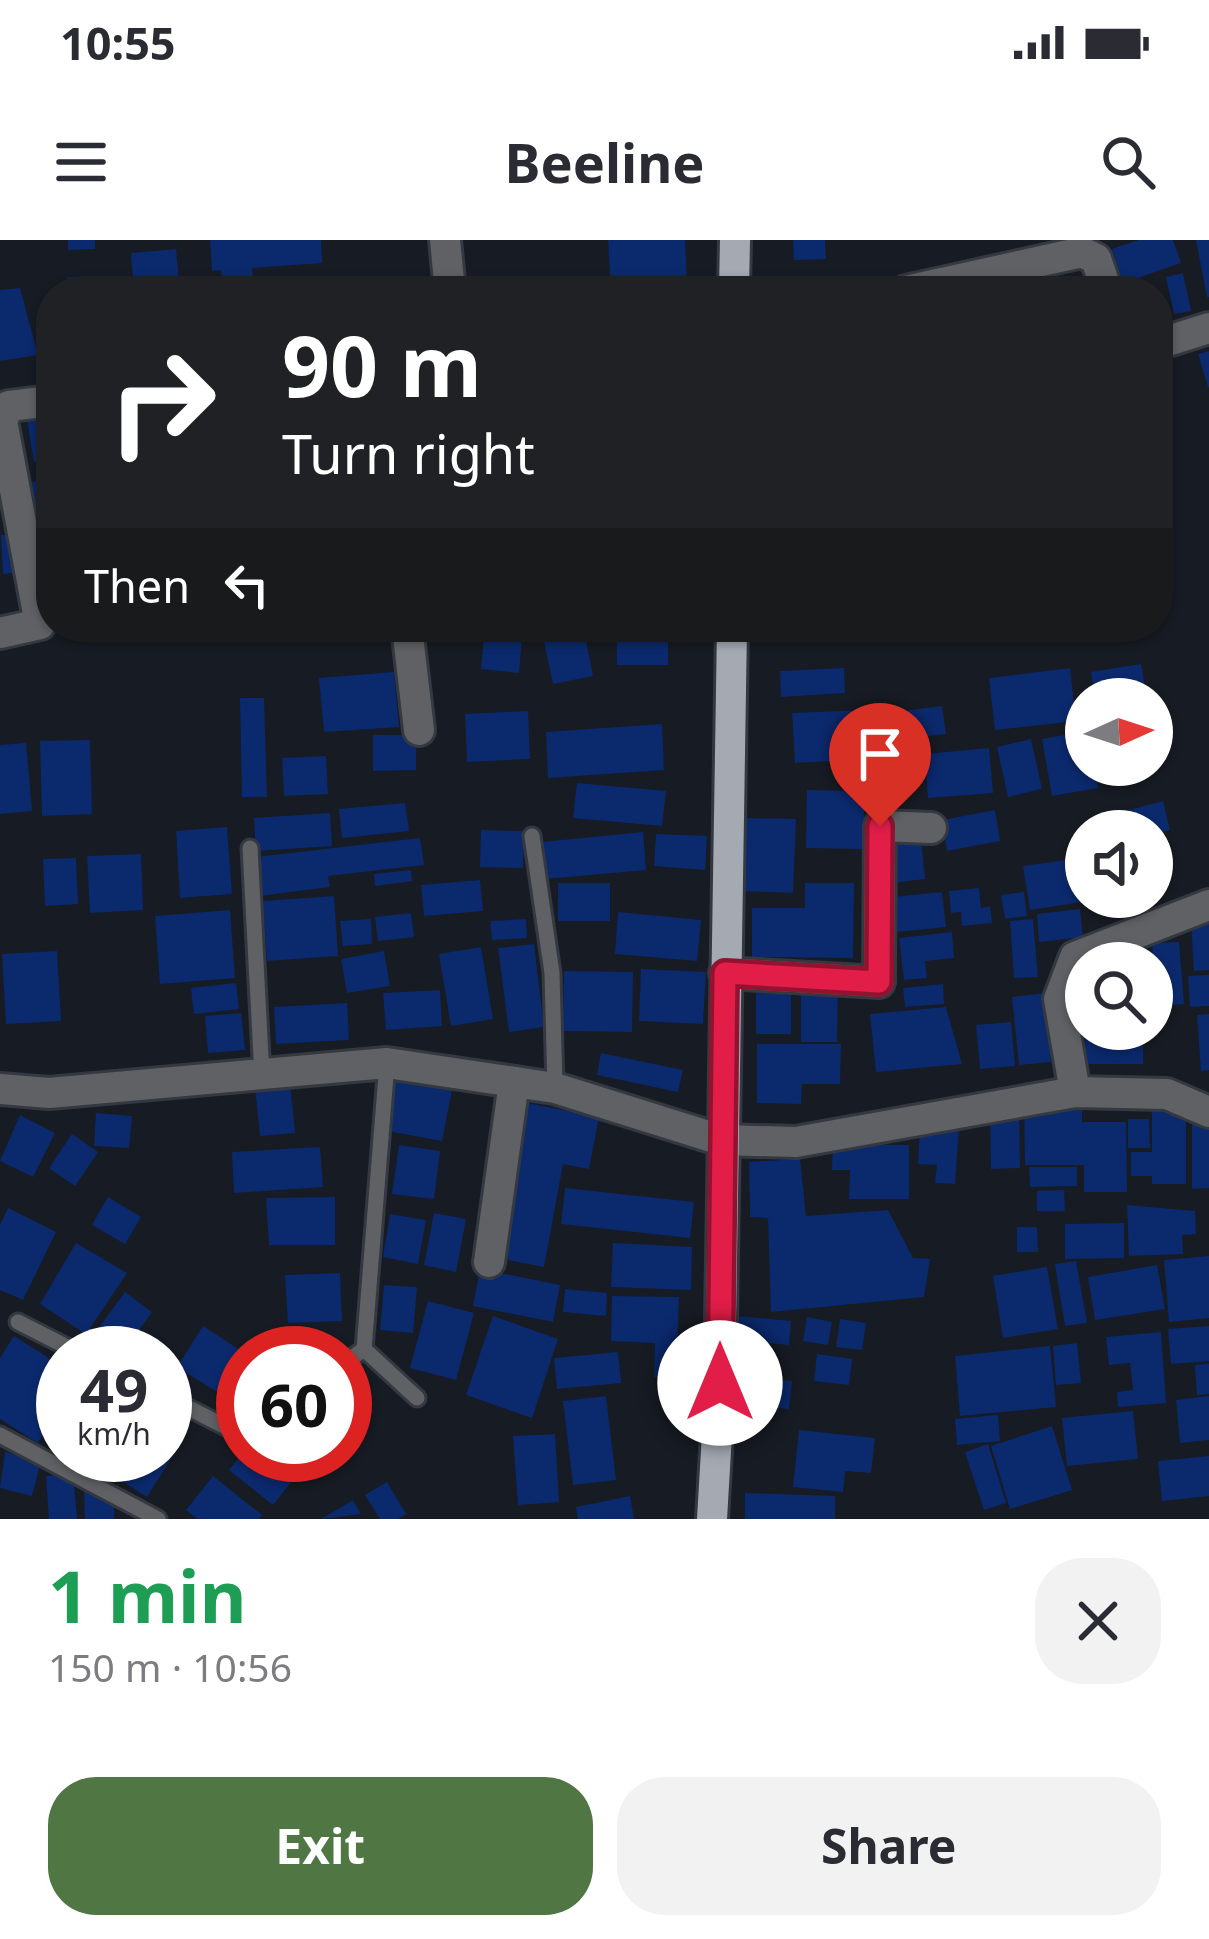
<!DOCTYPE html>
<meta charset="utf-8">
<style>
body{margin:0;font-family:"Noto Sans",sans-serif;background:#f2f2f3;color:#2b2b33;height:100vh;display:flex;flex-direction:column;font-size:45px;white-space:nowrap}
*{box-sizing:border-box;margin:0}
p{font-size:39px;color:#7c7c81}
.icon{flex:none;width:66px;height:66px;fill:none;stroke:currentColor;stroke-width:2;stroke-linecap:round;stroke-linejoin:round}
.map{position:relative;height:1279px;overflow:hidden}
.details{display:flex;flex-direction:column;background:#fff;flex:1}
.details>*{flex:none}
.hud{position:absolute;left:36px;top:36px;width:1137px;height:366px;border-radius:48px;box-shadow:0 3px 9px #0004;background:#202124;color:#fff;overflow:hidden}
.needle{width:78px;rotate:87deg}
.controls{position:absolute;left:1065px;top:438px;display:grid;gap:24px}
.controls a{display:grid;place-items:center;width:108px;height:108px;border-radius:50%;background:#fff;box-shadow:0 3px 9px #0004;font-size:60px}
.speed{position:absolute;left:36px;top:1086px;display:flex;gap:24px;font-size:60px;font-weight:700;text-align:center}
.speed>*{display:grid;place-content:center;width:156px;height:156px;border-radius:50%;background:#fff;box-shadow:0 3px 9px #0004;line-height:1}
.speed small{font-size:30px;font-weight:400}
.speed .limit{border:18px solid #d22;background:#fff;color:#111}
.pin{position:absolute;display:grid;place-items:center;width:102px;height:102px;color:#fff;margin:-123px -51px;border-radius:50% 50% 50% 0;rotate:-45deg;box-shadow:0 0 12px #0007}
.pin .icon{rotate:45deg}
.me{position:absolute;width:132px;margin:-66px;rotate:0deg;stroke-linejoin:round;filter:drop-shadow(0 0 9px #0008)}
.turn{display:flex;align-items:center;gap:42px;height:252px;padding:0 48px;font-size:54px}
.turn .icon{width:156px;height:156px;stroke-width:2.5}
.turn b{display:block;font-size:84px;line-height:102px}
.then{display:flex;align-items:center;height:114px;padding:0 48px;background:#0003;gap:24px;font-size:45px}
.round{display:grid;place-items:center;flex:none;width:126px;height:126px;border-radius:48px;background:#f2f2f3}
.summary{display:flex;align-items:center;justify-content:space-between;height:204px;padding:0 48px}
h1{font-size:72px;font-weight:700;line-height:90px;color:#1e9e55}
.primary-button{display:flex;gap:24px;margin-top:auto;padding:24px 48px}
.primary-button a{flex:1;height:138px;border-radius:48px;background:#4f7643;color:#fff;font-size:48px;font-weight:700;line-height:138px;text-align:center}
.primary-button a+a{background:#f2f2f3;color:#2b2b33}
.status{display:flex;justify-content:space-between;align-items:center;height:84px;padding:0 60px;background:#fff;direction:ltr}
.status svg{height:33px;fill:currentColor}
header{display:flex;justify-content:space-between;align-items:center;height:156px;padding:0 48px;background:#fff;font-size:54px;font-weight:700}
.map>svg:first-child{display:block}
.building{fill:#0b296d}
.lines{fill:none;stroke-linecap:round;stroke-linejoin:round}
.service-casing{stroke:#343840;stroke-width:21}
.minor-casing{stroke:#343840;stroke-width:36}
.primary-casing{stroke:#343840;stroke-width:36}
.service{stroke:#5f6165;stroke-width:15}
.minor{stroke:#5f6165;stroke-width:30}
.primary{stroke:#a4a9b2;stroke-width:30}
.route-casing{stroke:#92132f;stroke-width:30}
.route{stroke:#e11d48;stroke-width:21}
</style>
<div class="status"><b>10:55</b><svg viewBox="0 0 49 12"><path d="M0 12V9h3v3zM5 12V6h3v6zM10 12V3h3v9zM15 12V0h3v12zM26 1h20v11H26zM47 4h2v5h-2z"/></svg></div>
<header><svg class="icon" aria-label="menu" viewBox="0 0 24 24"><path d="M4 6h16M4 12h16M4 18h16"/></svg>Beeline<svg class="icon" aria-label="search" viewBox="0 0 24 24"><circle cx="10" cy="10" r="6"/><path d="M15 15l6 6"/></svg></header>
<div class="map">
<svg width="1209" height="1279" viewBox="0 0 1209 1279">
<rect width="100%" height="100%" fill="#171b23"/>
<g class="building">
<polygon points="68,0 95,0 95,9 68,10"/>
<polygon points="210,0 321,0 322,23 252,28 254,51 223,51 221,30 212,31"/>
<polygon points="608,0 685,0 687,47 611,51"/>
<polygon points="793,0 825,0 826,19 794,20"/>
<polygon points="1139,0 1173,0 1181,23 1123,43 1112,9"/>
<polygon points="1196,0 1209,0 1209,57 1207,57"/>
<polygon points="176,9 180,51 134,51 131,13"/>
<polygon points="1183,33 1191,71 1174,74 1166,37"/>
<polygon points="91,36 91,51 68,51 67,37"/>
<polygon points="1089,41 1091,51 1049,51 1049,49"/>
<polygon points="20,48 38,115 0,121 0,50"/>
<polygon points="1209,111 1209,147 1208,147 1198,114"/>
<polygon points="51,170 51,219 34,222 26,174"/>
<polygon points="51,241 51,295 37,296 32,242"/>
<polygon points="1,295 11,295 13,333 3,334"/>
<polygon points="485,387 523,387 519,433 481,429"/>
<polygon points="541,387 583,387 593,436 553,444"/>
<rect x="617" y="387" width="51" height="38"/>
<polygon points="1141,424 1147,459 1095,459 1091,432"/>
<polygon points="844,428 845,453 781,457 780,431"/>
<polygon points="1070,428 1076,481 995,490 989,438"/>
<polygon points="394,432 399,487 324,492 319,438"/>
<polygon points="240,458 264,458 267,557 242,557"/>
<polygon points="942,466 946,494 888,501 885,473"/>
<polygon points="863,470 866,519 795,523 792,473"/>
<polygon points="528,471 530,519 467,522 465,474"/>
<polygon points="662,484 664,530 548,538 546,492"/>
<polygon points="1086,491 1086,525 1095,525 1098,548 1052,556 1042,499"/>
<polygon points="373,495 416,495 416,530 373,531"/>
<polygon points="1031,499 1042,549 1008,557 997,507"/>
<polygon points="90,500 92,574 42,576 40,501"/>
<polygon points="26,503 32,571 0,574 0,505"/>
<polygon points="989,508 993,553 928,558 925,514"/>
<polygon points="326,516 328,554 284,556 282,518"/>
<polygon points="577,543 666,551 662,586 573,578"/>
<polygon points="807,550 865,551 863,609 806,608"/>
<polygon points="1163,561 1170,590 1152,595 1126,591 1121,572"/>
<polygon points="405,563 409,591 342,598 339,569"/>
<polygon points="995,570 1000,601 947,611 942,580"/>
<polygon points="330,573 332,606 256,611 254,578"/>
<polygon points="744,578 796,579 793,653 742,651"/>
<polygon points="227,587 232,654 180,658 176,591"/>
<polygon points="481,590 524,591 523,628 480,627"/>
<polygon points="643,592 646,630 545,639 542,602"/>
<polygon points="656,594 707,596 705,630 654,626"/>
<polygon points="420,598 424,625 328,636 330,647 259,656 255,617"/>
<polygon points="921,600 925,639 891,643 887,604"/>
<polygon points="141,614 143,670 90,673 87,616"/>
<polygon points="76,618 78,664 45,666 43,619"/>
<polygon points="1081,618 1088,661 1030,670 1023,626"/>
<polygon points="411,630 412,641 375,646 374,634"/>
<polygon points="480,640 483,671 424,676 421,645"/>
<rect x="558" y="643" width="52" height="38"/>
<polygon points="805,643 854,643 853,718 752,717 752,668 805,668"/>
<polygon points="979,648 981,668 990,666 992,683 962,686 961,672 951,673 949,651"/>
<polygon points="942,652 946,687 897,692 893,657"/>
<polygon points="1024,652 1027,676 1005,679 1001,655"/>
<polygon points="334,656 338,716 267,721 263,661"/>
<polygon points="1080,669 1083,697 1039,702 1037,674"/>
<polygon points="230,670 235,738 160,744 155,676"/>
<polygon points="618,672 701,680 697,721 615,714"/>
<polygon points="411,673 414,697 378,701 375,677"/>
<polygon points="371,679 372,704 343,706 340,681"/>
<polygon points="526,679 527,698 492,700 490,681"/>
<polygon points="1033,679 1038,737 1014,738 1010,681"/>
<polygon points="1209,680 1209,730 1194,731 1191,682"/>
<polygon points="952,692 954,718 925,721 927,738 904,740 899,698"/>
<polygon points="1179,702 1184,764 1157,766 1152,703"/>
<polygon points="534,704 544,787 509,792 498,708"/>
<polygon points="481,707 493,779 451,786 439,714"/>
<polygon points="1145,708 1146,723 1116,723 1115,710"/>
<polygon points="57,711 61,781 6,784 2,714"/>
<polygon points="384,711 390,746 347,753 341,719"/>
<polygon points="641,729 706,732 703,784 639,781"/>
<polygon points="564,731 633,732 632,792 563,791"/>
<polygon points="1209,735 1209,766 1190,767 1188,736"/>
<polygon points="236,743 239,769 194,774 191,748"/>
<polygon points="943,744 944,764 905,767 903,748"/>
<polygon points="801,747 838,747 837,802 801,802"/>
<polygon points="440,750 442,786 386,790 383,753"/>
<polygon points="756,753 791,754 791,794 756,794"/>
<polygon points="1045,753 1051,822 1019,825 1012,757"/>
<polygon points="347,763 349,800 276,804 274,767"/>
<polygon points="946,767 962,824 876,832 870,774"/>
<polygon points="241,773 245,810 208,813 205,776"/>
<polygon points="1209,774 1209,830 1201,831 1197,775"/>
<polygon points="1011,782 1015,826 980,829 976,785"/>
<polygon points="1085,789 1143,789 1143,824 1086,824"/>
<polygon points="757,804 841,804 840,844 802,844 801,864 757,863"/>
<polygon points="601,813 683,830 678,852 597,835"/>
<polygon points="395,830 454,839 442,901 388,891"/>
<polygon points="290,843 295,893 260,896 255,847"/>
<polygon points="527,863 599,877 589,929 563,924 544,1027 498,1018"/>
<polygon points="1082,866 1082,882 1126,882 1127,952 1084,952 1084,925 1025,925 1024,867"/>
<polygon points="990,868 1019,868 1020,928 991,929"/>
<polygon points="1186,870 1186,944 1152,944 1152,936 1131,936 1131,912 1152,912 1152,871"/>
<polygon points="96,873 132,876 129,908 94,906"/>
<polygon points="20,875 55,893 33,937 0,921"/>
<polygon points="1192,877 1209,877 1209,948 1192,949"/>
<polygon points="1128,879 1149,879 1150,908 1128,908"/>
<polygon points="920,886 959,888 955,944 935,943 937,925 918,924"/>
<polygon points="72,894 98,912 75,946 49,928"/>
<polygon points="833,904 909,905 909,959 849,959 850,930 832,930"/>
<polygon points="399,905 440,911 434,959 392,954"/>
<polygon points="320,907 323,947 234,953 232,912"/>
<polygon points="800,919 806,976 888,970 913,1018 930,1019 924,1057 771,1072 768,978 750,977 749,922"/>
<polygon points="1029,927 1077,927 1077,946 1030,947"/>
<polygon points="565,948 694,962 690,998 561,984"/>
<polygon points="1064,950 1065,971 1037,971 1037,951"/>
<polygon points="108,957 141,977 125,1004 92,985"/>
<polygon points="335,957 335,1005 269,1005 266,958"/>
<polygon points="1127,965 1195,971 1196,994 1182,995 1183,1014 1129,1016"/>
<polygon points="8,968 56,992 23,1060 0,1050 0,985"/>
<polygon points="434,973 466,979 456,1032 424,1025"/>
<polygon points="390,974 426,980 418,1024 383,1017"/>
<polygon points="1124,983 1124,1018 1065,1019 1065,984"/>
<polygon points="1017,987 1037,987 1038,1012 1017,1012"/>
<polygon points="76,1003 127,1033 86,1094 40,1064"/>
<polygon points="613,1003 692,1007 691,1050 611,1047"/>
<polygon points="1209,1016 1209,1078 1169,1082 1164,1020"/>
<polygon points="1076,1021 1087,1083 1065,1086 1055,1024"/>
<polygon points="1157,1025 1165,1069 1095,1080 1088,1037"/>
<polygon points="1047,1027 1058,1089 1003,1098 993,1036"/>
<polygon points="480,1029 560,1045 553,1082 473,1066"/>
<polygon points="340,1033 342,1081 288,1083 285,1035"/>
<polygon points="384,1045 417,1047 413,1093 380,1090"/>
<polygon points="565,1049 607,1053 606,1076 563,1072"/>
<polygon points="125,1052 152,1072 122,1113 91,1113 84,1108"/>
<polygon points="612,1056 679,1057 676,1138 654,1137 655,1103 611,1101"/>
<polygon points="428,1061 474,1073 456,1140 410,1128"/>
<polygon points="493,1076 558,1099 532,1178 466,1155"/>
<polygon points="737,1076 791,1081 789,1105 735,1100"/>
<polygon points="807,1077 832,1082 828,1105 803,1101"/>
<polygon points="840,1079 866,1083 862,1110 836,1107"/>
<polygon points="203,1086 243,1112 243,1168 177,1127"/>
<polygon points="1209,1086 1209,1121 1171,1124 1168,1089"/>
<polygon points="1161,1092 1166,1163 1118,1167 1117,1152 1133,1150 1130,1123 1109,1125 1106,1097"/>
<polygon points="14,1096 63,1127 63,1161 38,1203 0,1179 0,1118"/>
<polygon points="1077,1103 1081,1143 1056,1145 1053,1106"/>
<polygon points="1050,1106 1056,1167 960,1176 955,1116"/>
<polygon points="618,1112 621,1143 557,1149 554,1118"/>
<polygon points="817,1114 852,1119 849,1145 814,1141"/>
<polygon points="1209,1124 1209,1154 1197,1155 1195,1125"/>
<polygon points="735,1136 792,1141 789,1169 732,1164"/>
<polygon points="606,1156 616,1240 573,1245 563,1161"/>
<polygon points="1209,1156 1209,1200 1180,1203 1176,1160"/>
<polygon points="1133,1171 1138,1219 1067,1226 1062,1178"/>
<polygon points="998,1175 1000,1201 957,1205 955,1179"/>
<polygon points="1052,1186 1072,1250 1010,1269 991,1206"/>
<polygon points="799,1190 875,1198 871,1233 845,1231 843,1252 793,1247"/>
<polygon points="555,1194 559,1262 518,1265 513,1196"/>
<polygon points="165,1197 179,1206 147,1257 117,1238 131,1215 165,1215"/>
<polygon points="988,1204 1006,1263 984,1270 965,1212"/>
<polygon points="5,1212 41,1221 32,1256 0,1248"/>
<polygon points="241,1215 301,1215 308,1221 273,1265 229,1230"/>
<polygon points="1209,1216 1209,1256 1162,1261 1158,1221"/>
<polygon points="73,1234 77,1279 49,1279 46,1236"/>
<polygon points="213,1236 262,1275 259,1279 198,1279 186,1270"/>
<polygon points="387,1242 406,1274 398,1279 380,1279 365,1255"/>
<polygon points="84,1250 114,1266 114,1279 85,1279"/>
<polygon points="745,1253 835,1256 835,1279 745,1279"/>
<polygon points="630,1256 634,1279 578,1279 576,1267"/>
<polygon points="353,1260 361,1274 321,1279"/>
</g>
<g class="lines">
<g class="service-casing">
<g id="service">
<polyline points="532,596 552,733 555,848"/>
<polyline points="250,608 262,836"/>
<polyline points="18,1082 79,1113"/>
<polyline points="364,1109 417,1158"/>
<polyline points="345,1123 364,1109 387,823"/>
<polyline points="165,1156 228,1188 243,1189"/>
<polyline points="0,1195 158,1279"/>
</g>
</g>
<g class="minor-casing">
<g id="minor">
<polyline points="445,0 450,51"/>
<polyline points="906,51 1082,12 1096,19 1107,51"/>
<polyline points="1158,104 1209,88"/>
<polyline points="407,387 419,490"/>
<polyline points="0,393 40,384 2,181 9,166 51,161"/>
<polyline points="725,733 879,742 880,586 931,588"/>
<polyline points="0,849 49,853 387,823 555,848 721,900 796,902 1075,852 1167,854 1209,872"/>
<polyline points="1075,852 1059,759 1075,717 1209,665"/>
<polyline points="489,1022 514,842"/>
</g>
</g>
<g class="primary-casing">
<g id="primary">
<polyline points="734,51 735,0"/>
<polyline points="712,1279 720,1143 732,387"/>
</g>
</g>
<use href="#service" class="service"/>
<use href="#minor" class="minor"/>
<use href="#primary" class="primary"/>
</g>
<g class="lines">
<g class="route-casing">
<polyline id="route" points="720,1143 725,733 879,742 880,586"/>
</g>
<use href="#route" class="route"/>
</g>
</svg>
<div class="controls">
<a><svg class="needle" viewBox="-14 -14 28 28"><path d="M0-13l5 13h-10z" fill="#e53935"/><path d="M0 13l5-13h-10z" fill="#7c7c81"/></svg></a>
<a><svg class="icon" aria-label="sound" viewBox="0 0 24 24"><path d="M4 9h4l5-4v14l-5-4H4zM17 9q2 3 0 6"/></svg></a>
<a><svg class="icon" aria-label="search" viewBox="0 0 24 24"><circle cx="10" cy="10" r="6"/><path d="M15 15l6 6"/></svg></a>
</div>
<div class="speed"><div>49<small>km/h</small></div><div class="limit">60</div></div>
<div class="pin" style="left:880px;top:586px;background:#d93025"><svg class="icon" aria-label="arrive" viewBox="0 0 24 24"><path d="M6 21V4h12l-3 4 3 4H6"/></svg></div>
<svg class="me" style="left:720px;top:1143px" viewBox="-20 -20 40 40"><circle r="19" fill="#fff"/><path d="M0-13L10 11 0 6-10 11z" fill="#e11d48"/></svg>
<div class="hud">
<div class="turn"><svg class="icon" aria-label="right" viewBox="0 0 24 24"><path d="M7 20v-9h11M14 6l5 5-5 5"/></svg><div><b>90 m</b>Turn right</div></div>
<div class="then">Then<svg class="icon" aria-label="left" viewBox="0 0 24 24"><path d="M17 20v-9H6M10 6l-5 5 5 5"/></svg></div>
</div>
</div>
<section class="details">
<div class="summary"><div><h1>1 min</h1><p>150 m · 10:56</p></div><a class="round"><svg class="icon" aria-label="close" viewBox="0 0 24 24"><path d="M6 6l12 12M18 6L6 18"/></svg></a></div>
<div class="primary-button"><a>Exit</a><a>Share</a></div>
</section>
